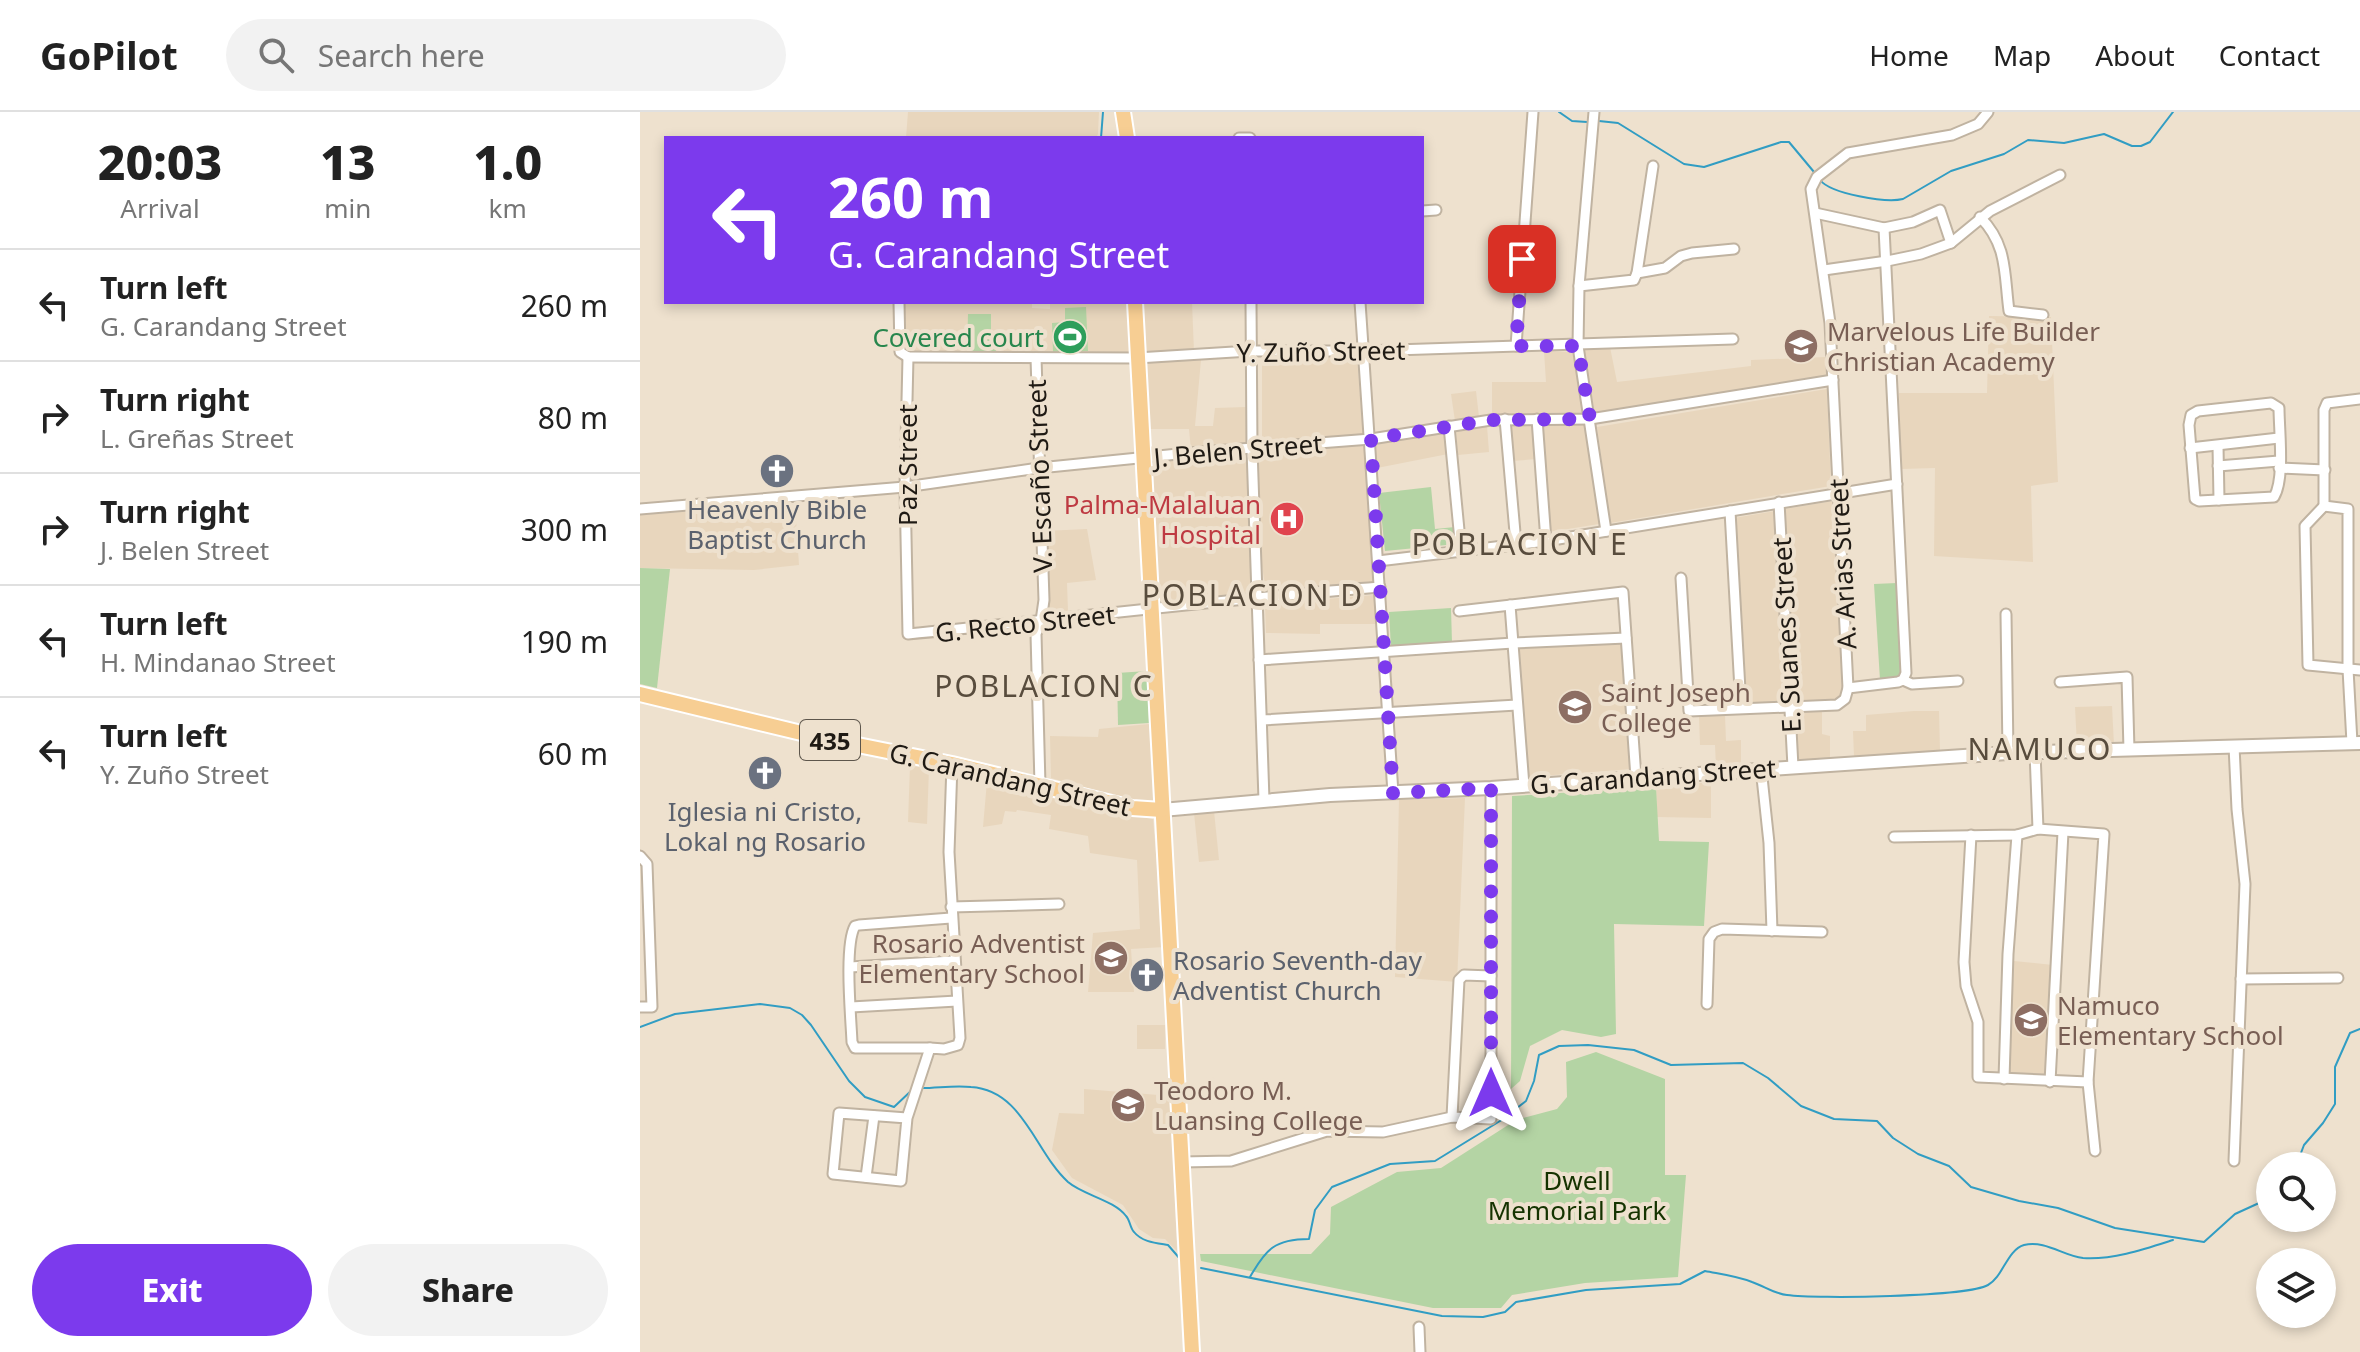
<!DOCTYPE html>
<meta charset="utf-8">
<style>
body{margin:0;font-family:"Noto Sans",sans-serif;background:#f2f2f2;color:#222;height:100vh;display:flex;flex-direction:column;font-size:30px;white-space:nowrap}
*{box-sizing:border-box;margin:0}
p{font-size:26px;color:#767676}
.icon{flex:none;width:44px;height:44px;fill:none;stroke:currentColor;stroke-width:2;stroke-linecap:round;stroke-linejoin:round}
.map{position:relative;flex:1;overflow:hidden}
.panel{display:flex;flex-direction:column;background:#fff;width:640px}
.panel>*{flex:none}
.hud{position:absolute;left:24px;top:24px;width:760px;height:168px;border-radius:0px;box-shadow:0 4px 12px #0003;background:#7c3aed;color:#fff;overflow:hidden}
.tools{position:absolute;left:1616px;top:1040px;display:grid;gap:16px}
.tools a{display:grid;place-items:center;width:80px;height:80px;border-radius:50%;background:#fff;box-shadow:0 4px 12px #0003;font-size:40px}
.pin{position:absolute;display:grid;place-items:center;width:68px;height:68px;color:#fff;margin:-34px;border-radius:16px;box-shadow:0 4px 12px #0006}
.me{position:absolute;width:88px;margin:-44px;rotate:0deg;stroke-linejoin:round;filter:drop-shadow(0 0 6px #0008)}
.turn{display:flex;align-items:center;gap:28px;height:168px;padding:0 32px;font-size:36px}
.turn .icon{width:104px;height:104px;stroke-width:2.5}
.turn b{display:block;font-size:56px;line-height:68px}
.eta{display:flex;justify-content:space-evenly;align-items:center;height:136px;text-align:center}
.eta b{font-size:48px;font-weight:800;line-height:56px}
.button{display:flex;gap:16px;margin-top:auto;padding:16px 32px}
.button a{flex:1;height:92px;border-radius:48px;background:#7c3aed;color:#fff;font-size:32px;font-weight:800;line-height:92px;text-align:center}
.button a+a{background:#f2f2f2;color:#222}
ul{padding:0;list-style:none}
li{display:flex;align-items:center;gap:24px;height:112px;padding:0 32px;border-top:2px solid #e0e0e0}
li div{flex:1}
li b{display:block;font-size:30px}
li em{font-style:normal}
header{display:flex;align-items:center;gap:48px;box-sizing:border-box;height:112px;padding:0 40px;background:#fff;border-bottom:2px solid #e0e0e0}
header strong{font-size:38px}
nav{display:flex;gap:44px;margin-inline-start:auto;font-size:28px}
.search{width:560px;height:72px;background:#f2f2f2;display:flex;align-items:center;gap:20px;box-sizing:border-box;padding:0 28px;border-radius:44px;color:#767676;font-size:30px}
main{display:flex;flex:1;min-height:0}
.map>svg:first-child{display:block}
.built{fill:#e8d6bd}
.green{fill:#b4d4a4}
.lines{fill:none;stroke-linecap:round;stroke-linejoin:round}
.stream{stroke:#319dc3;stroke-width:2}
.minor-casing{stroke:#c0b3a1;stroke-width:13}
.secondary-casing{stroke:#c0b3a1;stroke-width:16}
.primary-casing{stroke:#fff;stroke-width:18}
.minor{stroke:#fff;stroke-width:9}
.secondary{stroke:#fff;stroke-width:12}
.primary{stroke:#f7ce93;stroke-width:14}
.route{stroke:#7c3aed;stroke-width:14;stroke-dasharray:0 25.2}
.labels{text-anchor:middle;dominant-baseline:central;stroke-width:8;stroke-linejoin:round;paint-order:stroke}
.shield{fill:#eee1ce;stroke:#5d564c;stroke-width:2}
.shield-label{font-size:24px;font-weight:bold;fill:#1f1a14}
.education-label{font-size:26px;fill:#785e54;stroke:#eee1ce;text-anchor:start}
.leisure-label{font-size:26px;fill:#27864d;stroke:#eee1ce;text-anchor:end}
.street-label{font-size:26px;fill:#1f1a14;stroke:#eee1ce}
.health-label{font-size:26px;fill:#be3a42;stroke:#eee1ce;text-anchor:end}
.worship-label{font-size:26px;fill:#5b616d;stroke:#eee1ce}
.park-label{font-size:26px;fill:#153300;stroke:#eee1ce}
.quarter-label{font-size:30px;letter-spacing:2px;fill:#584c3d;stroke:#eee1ce}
</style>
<header>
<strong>GoPilot</strong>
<div class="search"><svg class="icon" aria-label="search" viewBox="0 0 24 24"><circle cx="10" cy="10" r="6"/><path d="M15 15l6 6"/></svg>Search here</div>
<nav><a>Home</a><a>Map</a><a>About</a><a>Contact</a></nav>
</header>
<main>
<section class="panel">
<div class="eta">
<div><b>20:03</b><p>Arrival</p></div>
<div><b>13</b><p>min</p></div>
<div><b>1.0</b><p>km</p></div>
</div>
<ul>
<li><svg class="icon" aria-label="left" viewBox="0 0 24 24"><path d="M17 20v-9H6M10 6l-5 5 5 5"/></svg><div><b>Turn left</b><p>G. Carandang Street</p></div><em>260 m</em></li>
<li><svg class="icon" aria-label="right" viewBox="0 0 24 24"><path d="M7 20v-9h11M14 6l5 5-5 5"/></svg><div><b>Turn right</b><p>L. Greñas Street</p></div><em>80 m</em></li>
<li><svg class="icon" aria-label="right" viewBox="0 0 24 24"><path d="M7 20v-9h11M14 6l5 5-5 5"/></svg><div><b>Turn right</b><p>J. Belen Street</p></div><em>300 m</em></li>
<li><svg class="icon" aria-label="left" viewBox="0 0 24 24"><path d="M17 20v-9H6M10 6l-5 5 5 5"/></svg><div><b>Turn left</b><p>H. Mindanao Street</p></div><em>190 m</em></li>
<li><svg class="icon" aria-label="left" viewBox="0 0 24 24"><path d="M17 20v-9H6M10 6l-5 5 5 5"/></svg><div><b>Turn left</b><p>Y. Zuño Street</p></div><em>60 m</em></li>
</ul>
<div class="button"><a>Exit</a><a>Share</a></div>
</section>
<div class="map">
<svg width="1720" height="1240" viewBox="0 0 1720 1240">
<rect width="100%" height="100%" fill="#eee1ce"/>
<g class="built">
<polygon points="268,0 459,0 458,22 456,26 266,26"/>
<polygon points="264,190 379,190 392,191 392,196 410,197 410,190 489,190 491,240 267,241 264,238"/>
<polygon points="502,190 552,190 554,240 504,241"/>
<polygon points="1349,204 1411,205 1418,370 1391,374 1393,450 1294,444 1295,356 1261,357 1259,281 1347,281"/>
<polygon points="970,235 977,270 1111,254 1111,248 1186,245 1186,265 955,302 944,237"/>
<polygon points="904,239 933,240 943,304 852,303 852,270 906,270"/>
<polygon points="717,245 723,322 622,330 622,246"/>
<polygon points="561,248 555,314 573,314 575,296 606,295 608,334 551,338 549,317 507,317 507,250"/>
<polygon points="1187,277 1191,374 970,411 957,315"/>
<polygon points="836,279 839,305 815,309 811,282"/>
<polygon points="869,311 894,311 897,347 872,349"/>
<polygon points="901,312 945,313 959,412 909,420"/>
<polygon points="847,314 849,340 818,343 816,319"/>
<polygon points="806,319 808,342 737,356 735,331"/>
<polygon points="725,332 733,470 626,480 621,447 617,340"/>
<polygon points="607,341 612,481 519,492 507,349"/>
<polygon points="1193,389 1203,576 1201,584 1191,588 1154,589 1145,397"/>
<polygon points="155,392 159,453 114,458 0,456 0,403"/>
<polygon points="1135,399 1144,592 1104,593 1094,406"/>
<polygon points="447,417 456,468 427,471 428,499 409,500 405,419"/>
<polygon points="735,483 737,512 680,512 680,522 626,521 625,492"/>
<polygon points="983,529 992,657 887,665 878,534"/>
<polygon points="1472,594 1474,633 1437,634 1435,595"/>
<polygon points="1182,597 1182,622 1190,624 1190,646 1157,649 1154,598"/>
<polygon points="1274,599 1299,599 1300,640 1214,644 1213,619 1226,619 1226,603"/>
<polygon points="1059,603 1085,603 1086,629 1101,628 1101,653 1076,655 1075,633 1060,633"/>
<polygon points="509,612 513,645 514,690 493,690 411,666 410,624 458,625 459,617"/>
<polygon points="270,654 289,656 287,712 268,710"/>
<polygon points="347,669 484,702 513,707 524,835 491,837 494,880 448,880 453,821 500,817 497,748 450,741 448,724 409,717 411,703 377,698 376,700 365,699 362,712 343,715"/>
<polygon points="1071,670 1071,706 1017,705 1016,675"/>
<polygon points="825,686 817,870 755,865 759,688"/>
<polygon points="574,699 579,748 559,750 554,701"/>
<polygon points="1374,849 1413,853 1407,965 1368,963"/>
<rect x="497" y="913" width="28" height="24"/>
<polygon points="444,977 531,984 537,1139 525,1127 513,1126 499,1117 483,1093 432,1066 412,1038 419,1001 444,1002"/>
</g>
<g class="green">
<polygon points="446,195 448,239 413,240 412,211 425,210 425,196"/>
<polygon points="328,202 351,202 351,233 356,234 356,243 327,240"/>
<polygon points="791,375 795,417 815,415 817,432 745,439 739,381"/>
<polygon points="0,456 30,457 17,576 0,572"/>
<polygon points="1257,471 1262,560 1258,567 1240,568 1234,472"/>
<polygon points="811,496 812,531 751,536 749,500"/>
<polygon points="507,559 509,611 478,613 477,561"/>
<polygon points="1016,675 1019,729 1069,730 1064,814 974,812 976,922 961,925 922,918 890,934 880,969 871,977 872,684"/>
<polygon points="956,940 1025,967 1025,1063 1046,1063 1038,1165 945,1171 872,1183 861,1196 793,1196 561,1149 560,1142 671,1142 690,1122 691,1095 757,1060 801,1056 876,1008 917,997 927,985 926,950"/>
</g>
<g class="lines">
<g class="stream">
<polyline points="919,0 932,9 947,10"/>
<polyline points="959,9 978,11 1044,52 1064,55 1141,30 1149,30 1174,60"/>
<polyline points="461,26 463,0"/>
<path d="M1180,68C1191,82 1246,91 1263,87L1311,59L1364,42L1388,28L1424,31L1464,22L1492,34H1501L1510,30L1533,0"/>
<polyline points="0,915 35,902 120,892 150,896 162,903 171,913 209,969 225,985 254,995 272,978"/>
<path d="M282,976C298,976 315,973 331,975C383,978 395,1040 428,1070C443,1083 474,1088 486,1104C490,1108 490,1116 494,1120C502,1130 516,1131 528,1133L541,1148"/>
<polyline points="1656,1054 1664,1033 1683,1011 1695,992 1695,955 1710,921 1720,917"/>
<path d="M561,1156L802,1204L843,1205L865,1200L876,1190L946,1178L1040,1172L1065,1159C1080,1162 1097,1164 1112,1170C1124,1174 1135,1182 1147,1183C1176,1187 1326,1185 1348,1173C1363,1165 1367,1138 1384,1133C1406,1128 1423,1144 1443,1146C1473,1148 1505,1137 1533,1128"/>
<path d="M610,1165C626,1137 635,1127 669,1127L675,1098L692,1075L750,1052L795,1049L860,1009L886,989L894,969L899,943L919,934L948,933L994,938L1031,953L1103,951L1128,966L1161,994L1194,1007L1237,1009L1253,1026L1278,1042L1309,1054L1331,1075L1379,1089L1418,1096L1475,1116L1564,1130L1595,1102L1630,1086"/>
</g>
<g class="minor-casing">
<g id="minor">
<polyline points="954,0 939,174 938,234 966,419"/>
<polyline points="599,26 610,26"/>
<polyline points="782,99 796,98"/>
<polyline points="1175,101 1244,116 1273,110 1300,98 1311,131"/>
<path d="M1340,105C1368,133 1364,162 1369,199L1403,203"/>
<polyline points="1184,158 1247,149 1281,142 1311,131 1350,99 1420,63"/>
<polyline points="997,161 1025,156 1041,144 1052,141 1094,137"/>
<polyline points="939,174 994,168 997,161 1013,54"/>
<polyline points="259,190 260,240 268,245"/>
<polyline points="611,190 612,337 624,688"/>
<polyline points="720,190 753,681"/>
<polyline points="876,234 893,0"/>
<polyline points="268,245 497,246 610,239 723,239 1093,227"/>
<path d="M268,245L265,375L268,522C426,507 582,487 740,475"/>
<polyline points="396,246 404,488 401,509 396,522 400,673"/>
<path d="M1631,291L1639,296C1639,318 1645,367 1634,385L1559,389L1555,387L1549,313L1551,303L1558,299Z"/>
<polyline points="865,307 876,432"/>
<polyline points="897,307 906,429"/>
<polyline points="809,314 821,439"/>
<polyline points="1578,334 1579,388"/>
<polyline points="1550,336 1639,326"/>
<polyline points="1578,354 1639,349"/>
<polyline points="1639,356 1685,358"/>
<polyline points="1139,390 1153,655"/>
<polyline points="1684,394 1665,414 1668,553 1720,558"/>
<polyline points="0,397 265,375 399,356 548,341 731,327 851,308 950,307 1193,268"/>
<polyline points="1090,399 1101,596"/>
<polyline points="738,449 906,429 1257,372"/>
<polyline points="1041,466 1049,599 1197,593 1205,587 1208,576 1190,211 1171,77 1177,65 1208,41 1312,23 1338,12 1348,0"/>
<polyline points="870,493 884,674"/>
<polyline points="819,499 983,480 996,666"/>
<polyline points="1366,502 1368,641"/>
<polyline points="619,548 873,531 986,526"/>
<polyline points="1263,568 1272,572 1318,569"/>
<polyline points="1420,570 1487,565 1489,638"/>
<polyline points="1208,576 1258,570 1263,568 1266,561 1244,116"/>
<polyline points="622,608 877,593"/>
<polyline points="1712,631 1708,557 1708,397 1684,394 1684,298 1687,291 1720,287"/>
<polyline points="1395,640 1398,717"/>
<polyline points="1121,656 1129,731 1132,819"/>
<polyline points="1331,723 1324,850 1326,874 1338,910 1338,965 1448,970"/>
<polyline points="1254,725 1377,723 1398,717 1464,722 1448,970 1455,1039"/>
<polyline points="0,744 7,752 12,895 0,895"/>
<polyline points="311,795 419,792"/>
<polyline points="210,855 313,849"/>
<polyline points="1601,867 1698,866"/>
<polyline points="1067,892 1069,827 1074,820 1082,817 1182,820"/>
<polyline points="211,895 317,889"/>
<path d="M290,936H215L212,930C211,906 204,833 215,814L219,813L311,806"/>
<polyline points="1364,967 1368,842 1377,723"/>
<polyline points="1410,970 1423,720"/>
<polyline points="812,1005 819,868 824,863 851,864"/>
<polyline points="267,1006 199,1001 193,1062 261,1069 267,1006 290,936 304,937 318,933 320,926 309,740 312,652"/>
<polyline points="1594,1049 1605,772 1597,697 1594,634"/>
<polyline points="542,1050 591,1049 687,1019 743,1020 812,1005 851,1007 851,676"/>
<polyline points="226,1065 234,1004"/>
<polyline points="779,1215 780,1240"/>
</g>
</g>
<g class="secondary-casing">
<polyline id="secondary" points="522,698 690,683 851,676 1368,641 1720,631"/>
</g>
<g class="primary-casing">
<g id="primary">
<polyline points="483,0 487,26"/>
<polyline points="495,190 552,1240"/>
<polyline points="0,582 178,625 312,652 492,696 522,698"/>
</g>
</g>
<use href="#minor" class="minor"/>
<use href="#secondary" class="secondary"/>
<use href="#primary" class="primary"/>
</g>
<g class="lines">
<polyline class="route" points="851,981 851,676 753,681 731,327 851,308 950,307 938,234 876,234 882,147"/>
</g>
<defs>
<g id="stadium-disc" transform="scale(1.8)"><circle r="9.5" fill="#2e9e5b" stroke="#eee1ce"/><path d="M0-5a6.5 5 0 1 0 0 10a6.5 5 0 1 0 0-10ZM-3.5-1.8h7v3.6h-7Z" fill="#fff"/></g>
<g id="school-disc" transform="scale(1.8)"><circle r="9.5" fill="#8d6e63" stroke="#eee1ce"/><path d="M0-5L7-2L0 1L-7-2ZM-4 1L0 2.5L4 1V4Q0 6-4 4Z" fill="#fff"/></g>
<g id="church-disc" transform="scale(1.8)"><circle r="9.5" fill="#6b7280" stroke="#eee1ce"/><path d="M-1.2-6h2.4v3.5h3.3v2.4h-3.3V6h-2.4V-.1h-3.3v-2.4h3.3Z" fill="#fff"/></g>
<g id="hospital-disc" transform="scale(1.8)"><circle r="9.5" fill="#e0444e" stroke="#eee1ce"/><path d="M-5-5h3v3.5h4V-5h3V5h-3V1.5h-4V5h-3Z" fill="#fff"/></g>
<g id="university-disc" transform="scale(1.8)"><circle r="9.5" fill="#8d6e63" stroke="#eee1ce"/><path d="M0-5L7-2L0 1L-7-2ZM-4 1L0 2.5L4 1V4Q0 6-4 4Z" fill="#fff"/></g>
</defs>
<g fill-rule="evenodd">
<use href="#stadium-disc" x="430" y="225"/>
<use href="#school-disc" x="1161" y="234"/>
<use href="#church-disc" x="137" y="359"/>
<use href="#hospital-disc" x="647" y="407"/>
<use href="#university-disc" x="935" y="595"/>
<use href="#church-disc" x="125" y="661"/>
<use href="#school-disc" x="471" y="846"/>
<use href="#church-disc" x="507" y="863"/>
<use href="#school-disc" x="1391" y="908"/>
<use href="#university-disc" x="488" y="993"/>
</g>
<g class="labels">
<rect class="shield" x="160" y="608" width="60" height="40" rx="6"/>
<g class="shield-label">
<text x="190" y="628">435</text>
</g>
<g class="education-label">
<text x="1187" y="219">Marvelous Life Builder<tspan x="1187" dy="30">Christian Academy</tspan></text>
<text x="961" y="580">Saint Joseph<tspan x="961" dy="30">College</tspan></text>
<text x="445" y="831" text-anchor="end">Rosario Adventist<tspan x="445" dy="30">Elementary School</tspan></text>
<text x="1417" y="893">Namuco<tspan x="1417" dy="30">Elementary School</tspan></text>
<text x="514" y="978">Teodoro M.<tspan x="514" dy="30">Luansing College</tspan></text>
</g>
<g class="leisure-label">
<text x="404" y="225">Covered court</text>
</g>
<g class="street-label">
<text transform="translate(681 239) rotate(-1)">Y. Zuño Street</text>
<text transform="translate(598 338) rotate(-5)">J. Belen Street</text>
<text transform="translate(267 353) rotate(-90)">Paz Street</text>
<text transform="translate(399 364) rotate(-92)">V. Escaño Street</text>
<text transform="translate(1202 452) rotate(-93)">A. Arias Street</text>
<text transform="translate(385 511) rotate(-6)">G. Recto Street</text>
<text transform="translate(1146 523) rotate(-93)">E. Suanes Street</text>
<text transform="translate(1013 664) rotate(-4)">G. Carandang Street</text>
<text transform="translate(370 667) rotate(13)">G. Carandang Street</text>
</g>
<g class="health-label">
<text x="621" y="392">Palma-Malaluan<tspan x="621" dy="30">Hospital</tspan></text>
</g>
<g class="worship-label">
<text x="137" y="397">Heavenly Bible<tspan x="137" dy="30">Baptist Church</tspan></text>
<text x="125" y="699">Iglesia ni Cristo,<tspan x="125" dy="30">Lokal ng Rosario</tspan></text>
<text x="533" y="848" text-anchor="start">Rosario Seventh-day<tspan x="533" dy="30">Adventist Church</tspan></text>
</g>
<g class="park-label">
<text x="937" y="1068">Dwell<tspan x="937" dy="30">Memorial Park</tspan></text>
</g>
<g class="quarter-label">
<text x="880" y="431">POBLACION E</text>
<text x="613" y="482">POBLACION D</text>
<text x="404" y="573">POBLACION C</text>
<text x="1400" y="636">NAMUCO</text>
</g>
</g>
</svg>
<div class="tools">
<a><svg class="icon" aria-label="search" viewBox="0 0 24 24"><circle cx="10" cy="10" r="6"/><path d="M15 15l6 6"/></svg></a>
<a><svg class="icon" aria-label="layers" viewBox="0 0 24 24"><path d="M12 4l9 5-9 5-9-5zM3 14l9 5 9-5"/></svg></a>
</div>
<div class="pin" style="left:882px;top:147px;background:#d93025"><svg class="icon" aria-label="arrive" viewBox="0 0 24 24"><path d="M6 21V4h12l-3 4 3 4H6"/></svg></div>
<svg class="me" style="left:851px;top:981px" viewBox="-20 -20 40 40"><path d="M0-17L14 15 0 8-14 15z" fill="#7c3aed" stroke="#fff" stroke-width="4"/></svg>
<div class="hud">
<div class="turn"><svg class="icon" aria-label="left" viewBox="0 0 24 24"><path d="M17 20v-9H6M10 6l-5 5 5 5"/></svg><div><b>260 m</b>G. Carandang Street</div></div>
</div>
</div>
</main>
